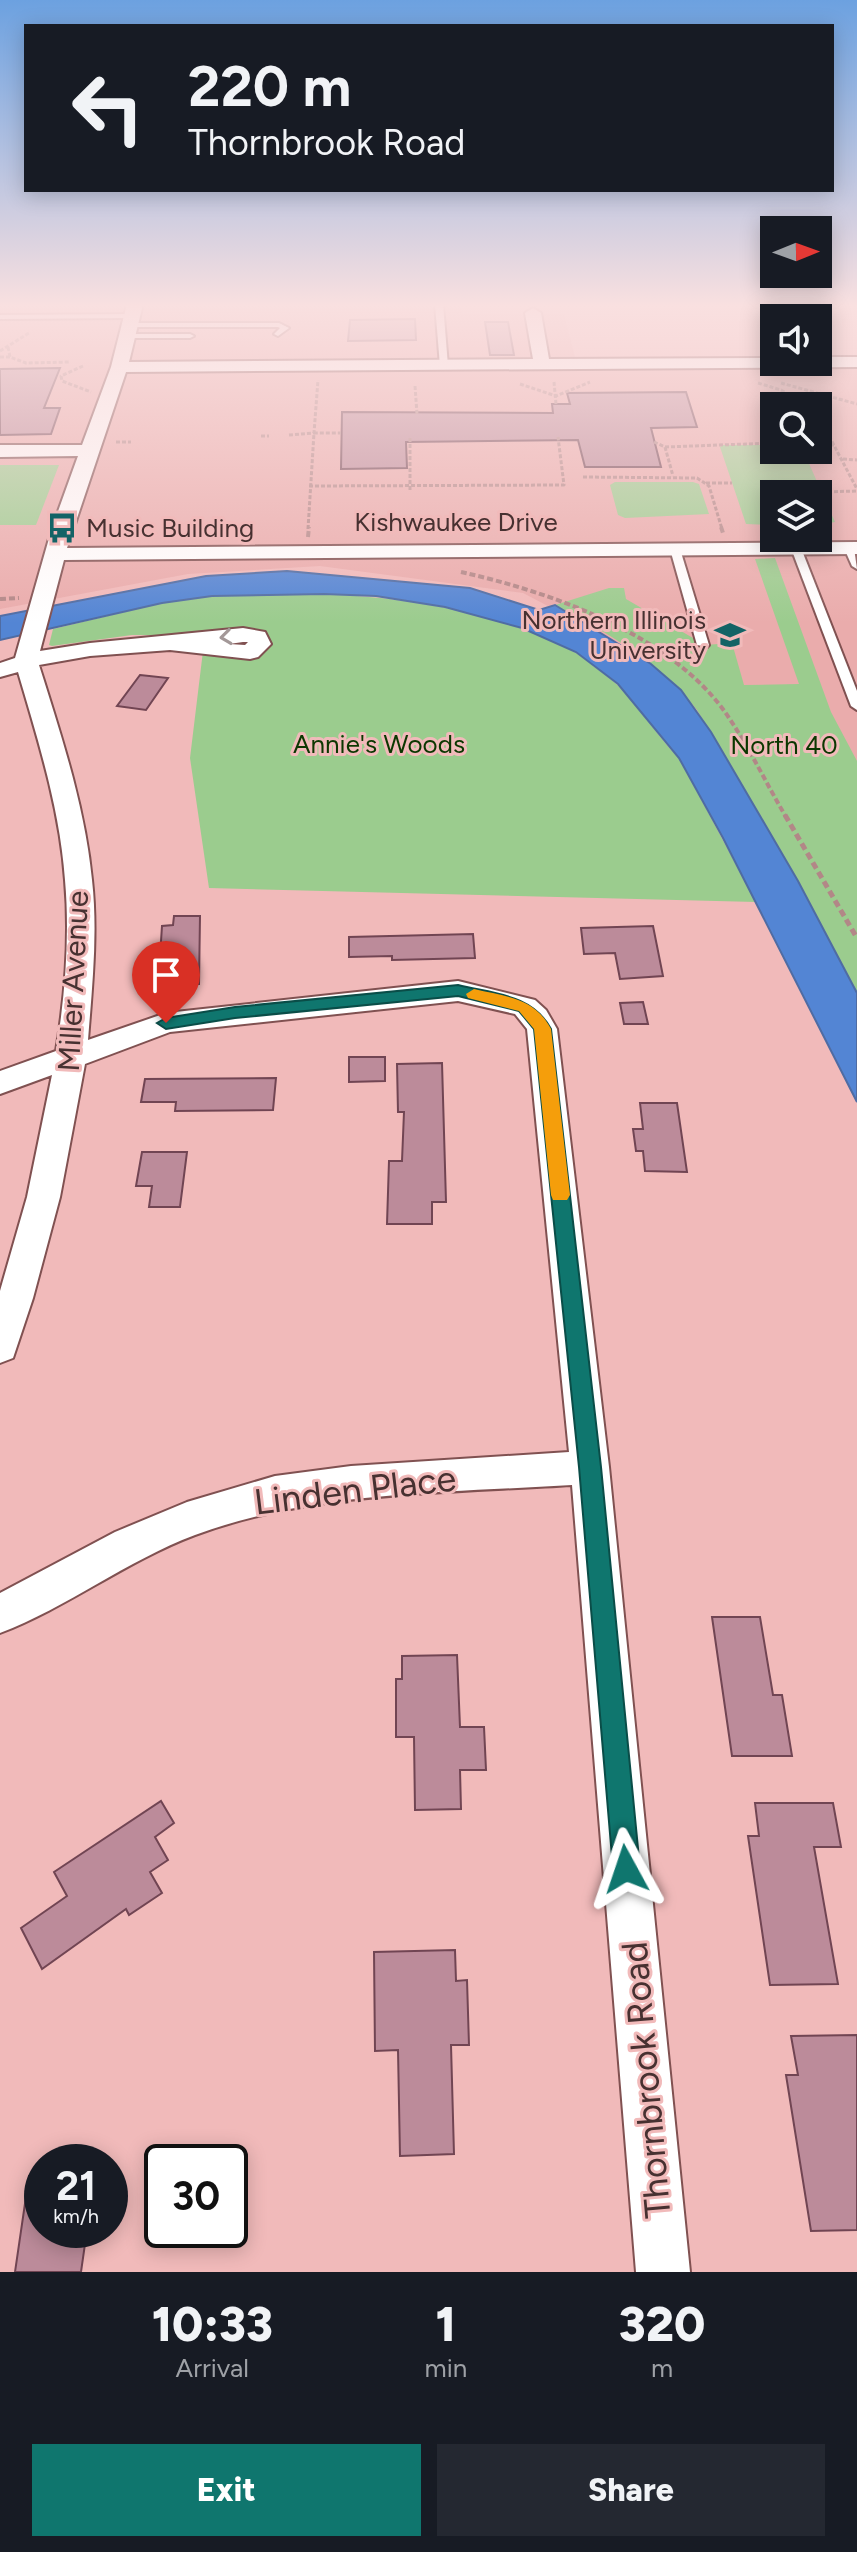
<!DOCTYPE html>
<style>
body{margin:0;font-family:Figtree,sans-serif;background:#242831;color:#f1f3f6;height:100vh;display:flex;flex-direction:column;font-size:30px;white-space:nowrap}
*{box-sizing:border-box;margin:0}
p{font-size:26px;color:#9ea1a6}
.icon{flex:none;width:44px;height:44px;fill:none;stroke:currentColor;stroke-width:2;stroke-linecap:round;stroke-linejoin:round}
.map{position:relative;height:2272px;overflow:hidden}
.drawer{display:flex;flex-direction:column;background:#171b24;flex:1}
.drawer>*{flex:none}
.top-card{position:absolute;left:24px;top:24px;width:810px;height:168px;border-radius:0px;box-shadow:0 4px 20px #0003;background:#171b24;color:#f1f3f6;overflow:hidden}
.needle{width:52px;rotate:89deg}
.tools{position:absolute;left:760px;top:216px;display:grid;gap:16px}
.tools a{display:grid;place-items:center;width:72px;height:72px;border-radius:0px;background:#171b24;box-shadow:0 4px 20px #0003;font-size:40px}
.speed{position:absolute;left:24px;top:2144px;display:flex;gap:16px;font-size:40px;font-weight:700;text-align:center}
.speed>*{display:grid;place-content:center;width:104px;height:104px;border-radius:50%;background:#171b24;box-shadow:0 4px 20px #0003;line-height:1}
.speed small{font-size:20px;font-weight:400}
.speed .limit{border:4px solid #111;border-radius:12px;background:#fff;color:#111}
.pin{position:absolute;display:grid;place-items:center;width:68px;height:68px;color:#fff;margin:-82px -34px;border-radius:50% 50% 50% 0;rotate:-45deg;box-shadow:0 0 8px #0007}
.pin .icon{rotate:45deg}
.me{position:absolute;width:88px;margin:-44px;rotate:355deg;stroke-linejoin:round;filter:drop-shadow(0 0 6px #0008)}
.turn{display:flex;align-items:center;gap:28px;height:168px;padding:0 32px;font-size:36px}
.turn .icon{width:104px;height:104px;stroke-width:2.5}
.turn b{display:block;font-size:56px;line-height:68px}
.eta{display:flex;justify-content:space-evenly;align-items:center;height:136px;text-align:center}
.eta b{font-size:48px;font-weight:800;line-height:56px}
.cta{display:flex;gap:16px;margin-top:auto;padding:16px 32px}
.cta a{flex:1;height:92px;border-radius:0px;background:#0f766e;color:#fff;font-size:32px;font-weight:800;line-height:92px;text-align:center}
.cta a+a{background:#242831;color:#f1f3f6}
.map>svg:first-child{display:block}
.built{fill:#eaacac;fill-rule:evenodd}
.green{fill:#9bcc8e}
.water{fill:#5385d4;stroke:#4f6ca3;stroke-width:2}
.building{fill:#bc8b9a;stroke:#714553;stroke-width:2}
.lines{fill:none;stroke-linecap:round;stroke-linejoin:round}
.lane-casing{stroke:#805151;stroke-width:4}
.street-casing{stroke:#805151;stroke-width:4}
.path-far2{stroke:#b28787;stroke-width:3;stroke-dasharray:4 2;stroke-linecap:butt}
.path-far1{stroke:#b28787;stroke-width:4;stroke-dasharray:6 3;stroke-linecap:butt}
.path{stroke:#b28787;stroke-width:5;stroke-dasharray:7 4;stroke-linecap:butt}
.lane{fill:#fff;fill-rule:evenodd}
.street{fill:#fff;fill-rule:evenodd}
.oneway{stroke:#a39898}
.route{fill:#0f766e;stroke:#0a4d48;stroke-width:2}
.slow{fill:#f59e0b}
.labels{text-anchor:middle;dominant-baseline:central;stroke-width:6;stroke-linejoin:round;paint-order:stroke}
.far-street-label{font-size:26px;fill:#473131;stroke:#f1baba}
.far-poi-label{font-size:26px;fill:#473131;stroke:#f1baba;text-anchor:start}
.far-park-label{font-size:26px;fill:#0b3700;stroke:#f1baba}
.street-label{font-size:30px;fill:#473131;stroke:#f1baba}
.near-street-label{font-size:36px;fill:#473131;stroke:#f1baba}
</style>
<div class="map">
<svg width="857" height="2272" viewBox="0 0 857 2272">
<rect width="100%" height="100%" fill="#f1baba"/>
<path class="built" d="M0,304H459L462,314H564L577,365H857V961L653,661L523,593L320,566L188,574L0,609ZM774,406H818V450H774ZM774,494H818V538H774Z"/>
<g class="green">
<polygon points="723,445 774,445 774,450 803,450 835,522 818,525 818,494 774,494 774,525 746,524 720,447"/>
<polygon points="0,465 59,465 36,525 0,525"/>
<polygon points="615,482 693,482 699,484 709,514 625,518 618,515 610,485"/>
<path d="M775,558L831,712L857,761V993L798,881L697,710C660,662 607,633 555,605L609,588H624L626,599L705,645L732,643L744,685L799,684L755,559Z"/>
<path d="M324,594C418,598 511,614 592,662L593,666C631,689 649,728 679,758L756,902L209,888L190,758L203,651L263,652L269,646V640L266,636L132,635L52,646L49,645L53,629L162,603L212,596Z"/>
</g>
<polygon class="water" points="287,571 470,588 539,610 555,605 651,664 681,690 711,732 798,881 857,993 857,1102 723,838 679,758 618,684 576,652 522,628 445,607 376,596 324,594 212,596 162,603 0,640 0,616 206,576"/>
<g class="building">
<polygon points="415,319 416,340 348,341 350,320"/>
<polygon points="485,322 508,322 514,355 490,355"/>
<polygon points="60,368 44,408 60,408 51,434 0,435 0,369"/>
<polygon points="686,392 697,427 651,428 661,467 585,467 578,440 406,442 407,468 341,469 342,412 553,413 552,404 570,404 567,393"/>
<polygon points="140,675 168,678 146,710 117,706"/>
<polygon points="174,916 200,916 199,984 173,985 175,957 160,957 162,926 173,925"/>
<polygon points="653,926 663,976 620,979 615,953 584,954 581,928"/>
<polygon points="473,934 475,958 392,960 392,956 349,957 349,937"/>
<polygon points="643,1002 648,1024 624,1024 620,1003"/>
<polygon points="349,1057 385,1057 385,1081 349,1082"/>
<polygon points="442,1063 446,1202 432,1202 432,1224 387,1224 389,1161 402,1161 404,1112 398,1112 397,1064"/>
<polygon points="276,1078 273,1110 175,1111 176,1102 141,1102 145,1079"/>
<polygon points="640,1103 677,1103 687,1172 645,1171 643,1151 636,1151 633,1129 643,1129"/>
<polygon points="142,1152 187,1152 180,1207 149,1207 152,1186 136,1186"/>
<polygon points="712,1617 760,1617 773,1695 782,1695 792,1756 732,1756"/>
<polygon points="457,1655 460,1727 484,1727 486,1770 460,1770 461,1809 415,1810 414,1737 396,1737 396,1679 402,1679 402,1656"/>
<polygon points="161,1801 174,1823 155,1837 168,1860 150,1872 162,1893 129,1915 126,1909 42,1969 21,1928 67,1896 54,1872"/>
<polygon points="755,1803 833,1803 841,1847 814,1847 838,1984 770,1985 748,1836 759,1836"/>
<polygon points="455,1950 456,1981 467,1980 469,2045 451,2045 454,2154 400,2156 398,2050 375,2051 374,1952"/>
<polygon points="857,2035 857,2230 811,2231 786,2075 798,2075 791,2036"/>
<polygon points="29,2176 42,2177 42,2230 87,2230 81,2272 15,2272"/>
</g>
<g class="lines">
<g class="lane-casing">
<g id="lane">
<polygon points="435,304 443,304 448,366 444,369 440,366"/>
<polygon points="135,314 132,318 0,319 0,315"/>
<polygon points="130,323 279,323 289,328 278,336 274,334 280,328 278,327 127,327"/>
<polygon points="124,334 190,334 194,336 190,338 127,338"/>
<polygon points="796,545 801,548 857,691 857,710 851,706 791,548"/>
<polygon points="675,546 680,549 709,645 707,647 697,645 670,549"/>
<polygon points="845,546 854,548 857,569 852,566 844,548"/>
</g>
</g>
<g class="street-casing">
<path id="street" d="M127,304H143L129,362L533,359L525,313L533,308L541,313L549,359L774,358V362H818V357H857V367L126,372L67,548L857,542V554L64,560L40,651L90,643L243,628L265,632L271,644L258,657L250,659L170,650L90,656L39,665C61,735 85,807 92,880C98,933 92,988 88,1040L166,1013L458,981L535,1000L546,1010L557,1029L609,1467L690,2272H636L572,1485C446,1493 314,1491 195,1535C126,1561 68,1607 0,1633V1593L115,1532L187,1502L275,1476L351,1466L569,1452L527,1029L515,1014L458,1001L170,1032L85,1064L60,1197L33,1298L13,1358L0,1363V1291L27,1197L52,1075L0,1094V1071L56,1051C65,997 70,936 65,880C60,809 38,740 18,672L0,677V663L15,658L52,528L78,456L0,457V445H82L111,367ZM243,642H248L245,645L229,644Z"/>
</g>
<g class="path-far2">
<polyline points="8,347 10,357 26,363 69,362"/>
<polyline points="0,351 29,333"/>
<polyline points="0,357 10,357"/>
<polyline points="83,366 61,376 62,381 91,392"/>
<polyline points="554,382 556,404"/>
<polyline points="758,383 781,390 807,406"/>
<polyline points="781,383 857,404"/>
<polyline points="520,384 556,396 590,382"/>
<polyline points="415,386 417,414"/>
<polyline points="818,415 857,489"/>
<polyline points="289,435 314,433 318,380"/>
<polyline points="261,436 269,436"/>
<polyline points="410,438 410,490"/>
<polyline points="116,442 131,442"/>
<polyline points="654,442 665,447 673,476"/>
<polyline points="818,445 836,445"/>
<polyline points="665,447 774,443"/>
<polyline points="843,459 857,460"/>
<polyline points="583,477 697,478 709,486 722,529"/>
<polyline points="706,483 732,483"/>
<polyline points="309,486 564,485 558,437"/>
<polyline points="822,492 857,491"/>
<polyline points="308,529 314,433 341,433"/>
</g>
<g class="path-far1">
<polyline points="721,527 723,533"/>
<polyline points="308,537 309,527"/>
<path d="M461,572C551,592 669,634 725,712C748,745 766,783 786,817"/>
<polyline points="0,599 19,598"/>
</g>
<polyline class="path" points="785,815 857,938"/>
<use href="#lane" class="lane"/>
<use href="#street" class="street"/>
</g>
<defs><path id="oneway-chevron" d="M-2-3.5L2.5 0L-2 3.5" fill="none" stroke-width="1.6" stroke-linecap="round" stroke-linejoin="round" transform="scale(2)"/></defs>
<use class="oneway" href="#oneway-chevron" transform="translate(226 637) rotate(173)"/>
<linearGradient id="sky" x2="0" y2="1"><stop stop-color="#6ca1e0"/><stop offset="0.49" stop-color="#f9e0e0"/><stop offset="1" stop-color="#f9e0e0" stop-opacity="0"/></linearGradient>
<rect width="857" height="623" fill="url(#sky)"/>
<path class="route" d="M458,985C494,994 532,994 551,1029L601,1467L640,1869L636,1879L626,1883L617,1879L613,1869L579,1467L534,1029L519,1011L458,996L235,1018L166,1029L157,1023L166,1018L235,1007Z"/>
<path class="slow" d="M474,989C507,997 534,997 551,1029L570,1195L567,1200H553L551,1195L534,1029L519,1011L468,998L466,994Z"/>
<defs>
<g id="bus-bare" transform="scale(2.4)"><path d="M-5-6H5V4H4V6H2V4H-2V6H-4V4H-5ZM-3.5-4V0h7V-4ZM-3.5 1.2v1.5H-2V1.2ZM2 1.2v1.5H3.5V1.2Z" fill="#136366" stroke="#f1baba" stroke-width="2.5" paint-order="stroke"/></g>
<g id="university-bare" transform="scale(2.4)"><path d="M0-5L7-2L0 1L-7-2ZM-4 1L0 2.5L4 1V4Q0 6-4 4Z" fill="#136366" stroke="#f1baba" stroke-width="2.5" paint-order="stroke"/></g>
</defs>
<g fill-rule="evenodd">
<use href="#bus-bare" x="62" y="528"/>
<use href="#university-bare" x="730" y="635"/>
</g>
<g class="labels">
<g class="far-street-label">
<text x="456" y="522">Kishwaukee Drive</text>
</g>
<g class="far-poi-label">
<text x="86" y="528">Music Building</text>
<text x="706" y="620" text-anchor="end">Northern Illinois<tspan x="706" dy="30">University</tspan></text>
</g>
<g class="far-park-label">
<text x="379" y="744">Annie's Woods</text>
<text x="784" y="745">North 40</text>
</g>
<g class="street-label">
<text transform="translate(73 981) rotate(-87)">Miller Avenue</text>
</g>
<g class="near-street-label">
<text transform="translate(355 1490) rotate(-7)">Linden Place</text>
<text transform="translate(646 2080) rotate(-95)">Thornbrook Road</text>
</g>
</g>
</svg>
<div class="tools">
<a><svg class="needle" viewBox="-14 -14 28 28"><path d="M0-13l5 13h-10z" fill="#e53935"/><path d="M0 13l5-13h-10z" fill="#9ea1a6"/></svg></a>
<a><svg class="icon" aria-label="sound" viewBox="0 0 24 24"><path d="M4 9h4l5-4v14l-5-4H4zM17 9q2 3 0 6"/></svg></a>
<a><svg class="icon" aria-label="search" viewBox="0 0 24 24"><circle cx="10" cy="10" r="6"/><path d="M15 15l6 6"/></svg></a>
<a><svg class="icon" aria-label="layers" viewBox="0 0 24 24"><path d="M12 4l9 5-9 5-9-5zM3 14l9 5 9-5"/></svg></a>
</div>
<div class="speed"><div>21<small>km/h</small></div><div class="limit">30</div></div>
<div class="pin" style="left:166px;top:1023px;background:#d93025"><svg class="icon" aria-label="arrive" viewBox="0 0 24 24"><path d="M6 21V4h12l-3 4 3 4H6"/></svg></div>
<svg class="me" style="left:626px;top:1869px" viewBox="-20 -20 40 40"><path d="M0-17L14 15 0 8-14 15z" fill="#0f766e" stroke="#fff" stroke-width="4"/></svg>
<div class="top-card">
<div class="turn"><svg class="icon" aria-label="left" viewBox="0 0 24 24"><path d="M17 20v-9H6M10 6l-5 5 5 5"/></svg><div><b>220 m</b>Thornbrook Road</div></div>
</div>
</div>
<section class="drawer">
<div class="eta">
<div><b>10:33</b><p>Arrival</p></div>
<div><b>1</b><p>min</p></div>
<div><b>320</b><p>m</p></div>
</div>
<div class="cta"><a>Exit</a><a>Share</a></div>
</section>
